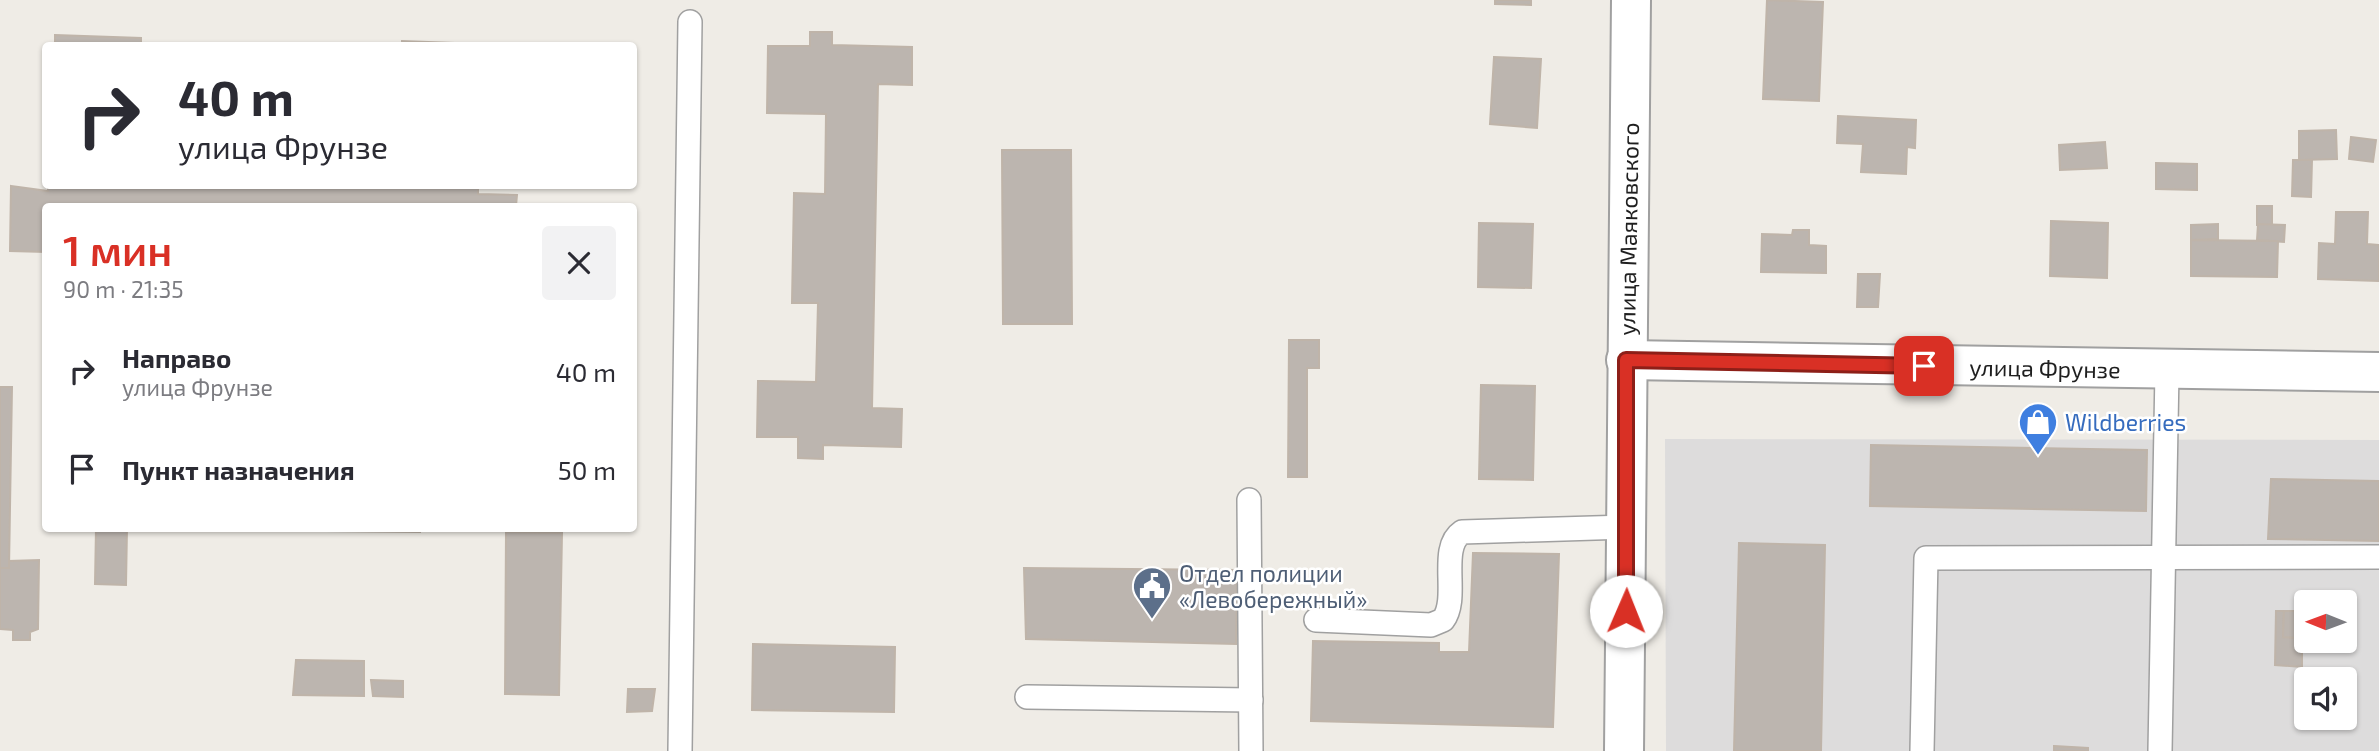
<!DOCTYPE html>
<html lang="ru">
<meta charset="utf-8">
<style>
body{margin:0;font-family:"Exo 2",sans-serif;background:#f2f2f3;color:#2b2b33;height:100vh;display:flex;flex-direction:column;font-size:26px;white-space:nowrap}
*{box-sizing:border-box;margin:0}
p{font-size:23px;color:#7c7c81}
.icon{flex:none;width:38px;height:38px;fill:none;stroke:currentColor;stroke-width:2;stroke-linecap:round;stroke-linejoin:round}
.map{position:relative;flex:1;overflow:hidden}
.details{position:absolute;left:42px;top:203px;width:595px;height:329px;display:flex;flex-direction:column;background:#fff;border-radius:7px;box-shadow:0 2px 5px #0004}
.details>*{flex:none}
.guide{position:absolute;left:42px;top:42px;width:595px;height:147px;border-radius:7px;box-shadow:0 2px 5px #0004;background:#fff;color:#2b2b33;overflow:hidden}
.needle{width:46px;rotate:271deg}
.tools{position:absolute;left:2294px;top:590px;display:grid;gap:14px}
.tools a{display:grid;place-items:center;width:63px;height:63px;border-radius:7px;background:#fff;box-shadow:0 2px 5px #0004;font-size:35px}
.pin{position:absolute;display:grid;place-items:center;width:60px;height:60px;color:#fff;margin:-30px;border-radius:14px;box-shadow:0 4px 10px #0006}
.me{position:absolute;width:77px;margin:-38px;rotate:1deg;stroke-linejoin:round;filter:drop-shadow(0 0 5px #0008)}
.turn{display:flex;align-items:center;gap:24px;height:147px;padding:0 21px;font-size:32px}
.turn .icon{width:91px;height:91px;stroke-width:2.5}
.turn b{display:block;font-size:49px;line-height:60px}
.round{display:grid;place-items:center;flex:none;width:74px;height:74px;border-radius:7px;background:#f2f2f3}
.head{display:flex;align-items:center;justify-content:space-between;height:119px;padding:0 21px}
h1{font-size:42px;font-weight:600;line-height:52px;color:#d93025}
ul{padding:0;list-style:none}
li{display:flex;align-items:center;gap:21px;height:98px;padding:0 21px}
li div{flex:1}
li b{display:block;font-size:26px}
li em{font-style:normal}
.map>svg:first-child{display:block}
.residential{fill:#dddcdc;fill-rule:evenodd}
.building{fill:#bcb5af;stroke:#bfb4a9;stroke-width:2}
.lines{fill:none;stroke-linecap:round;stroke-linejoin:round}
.service-casing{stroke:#a0a0a0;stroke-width:26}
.tertiary-casing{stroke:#a0a0a0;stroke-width:42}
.service{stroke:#fff;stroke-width:23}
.tertiary{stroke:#fff;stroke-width:38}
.route-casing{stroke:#8d1f18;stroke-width:18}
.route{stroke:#d93025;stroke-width:12}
.labels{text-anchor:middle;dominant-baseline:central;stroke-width:5;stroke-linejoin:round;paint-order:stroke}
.street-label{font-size:23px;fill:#1f1f1f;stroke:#fff}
.shop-label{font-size:23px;fill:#366cbe;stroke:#fff;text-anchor:start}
.service-label{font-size:23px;fill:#4e5e75;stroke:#fff;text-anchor:start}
</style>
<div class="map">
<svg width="2379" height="751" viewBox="0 0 2379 751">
<rect width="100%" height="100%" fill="#efece6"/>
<path class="residential" d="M1665,439L2379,440V751H1666ZM2306,602H2345V640H2306ZM2306,679H2345V718H2306Z"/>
<g class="building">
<polygon points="1495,0 1531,0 1531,5 1495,4"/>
<polygon points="1767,0 1823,2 1819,101 1763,99"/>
<polygon points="810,32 832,32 832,45 912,47 912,85 878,84 872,408 902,409 901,447 823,445 823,459 798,458 798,437 757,437 758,381 816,382 818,303 792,303 794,193 825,194 826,114 767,113 768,46 810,46"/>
<polygon points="55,35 141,38 141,46 55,46"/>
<polygon points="402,41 480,44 480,46 402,46"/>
<polygon points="1494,57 1541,59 1537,128 1490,124"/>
<polygon points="1838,116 1916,120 1915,148 1907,147 1906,174 1861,172 1863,144 1837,143"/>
<polygon points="2336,130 2337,159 2299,160 2299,131"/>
<polygon points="2351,137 2376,140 2373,162 2349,159"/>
<polygon points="2105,142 2107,168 2060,170 2059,145"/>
<polygon points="1002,150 1071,150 1072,324 1003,324"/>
<polygon points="2293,160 2312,160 2311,197 2292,196"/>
<polygon points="2156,163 2197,164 2197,190 2156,189"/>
<polygon points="11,186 48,191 48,186 478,186 478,194 517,195 516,206 46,206 46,252 10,251"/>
<rect x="2257" y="206" width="15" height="19"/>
<polygon points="2336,212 2368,212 2367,244 2379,245 2379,281 2318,279 2319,243 2335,244"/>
<polygon points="2051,221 2108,223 2107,278 2050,276"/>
<polygon points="1479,223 1533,224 1531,288 1478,287"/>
<polygon points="2218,224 2218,239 2191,240 2191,225"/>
<polygon points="2258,224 2285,225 2284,242 2257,240"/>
<polygon points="1793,230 1809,230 1809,245 1826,246 1826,273 1761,272 1762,234 1792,235"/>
<polygon points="2191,240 2278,241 2277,277 2191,276"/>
<polygon points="1858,274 1880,274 1878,307 1857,307"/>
<polygon points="1289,340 1319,340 1319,368 1307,368 1307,477 1288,477"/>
<polygon points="1481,385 1535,386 1533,480 1479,479"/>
<polygon points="0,387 12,387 9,568 0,568"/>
<polygon points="1871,445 2147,450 2146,511 1870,506"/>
<polygon points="2271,479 2379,481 2379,541 2268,539"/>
<polygon points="96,528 127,528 126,585 95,584"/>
<polygon points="420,528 420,532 220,530 220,528"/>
<polygon points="506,532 562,533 559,695 505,694"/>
<polygon points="1739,543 1825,545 1821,751 1734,751"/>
<polygon points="1473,553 1559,554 1553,727 1311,721 1313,641 1439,643 1439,652 1469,652"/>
<polygon points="39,560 38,629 30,632 30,640 13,640 13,630 0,629 0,568 9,568 9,561"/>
<polygon points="1024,568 1237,570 1236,644 1026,639"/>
<polygon points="2276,611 2284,611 2283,637 2302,638 2302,667 2275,665"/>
<polygon points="2284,611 2303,611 2302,638 2283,637"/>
<polygon points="753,644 895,647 894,712 752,710"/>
<polygon points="296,660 364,661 364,696 293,695"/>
<polygon points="371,680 403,681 403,697 373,696"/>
<polygon points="628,689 655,689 652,711 627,712"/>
<polygon points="2054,746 2088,748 2088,751 2054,751"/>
</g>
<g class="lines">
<g class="service-casing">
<g id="service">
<polyline points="1249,500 1251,751"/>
<path d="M1316,620L1431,625L1443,620C1460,598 1438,548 1462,532L1627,527"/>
<polyline points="1027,697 1251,700"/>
<polyline points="680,751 690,22"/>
<polyline points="1922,751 1926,558 2379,557"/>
<polyline points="2160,751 2167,371"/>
</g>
</g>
<g class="tertiary-casing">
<g id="tertiary">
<polyline points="1626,360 2379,372"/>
<polyline points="1624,751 1631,0"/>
</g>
</g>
<use href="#service" class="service"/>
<use href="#tertiary" class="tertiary"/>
</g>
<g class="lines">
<g class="route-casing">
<polyline id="route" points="1626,611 1626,360 1924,366"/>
</g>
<use href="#route" class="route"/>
</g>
<defs>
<g id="shop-pin" transform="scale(2.0125)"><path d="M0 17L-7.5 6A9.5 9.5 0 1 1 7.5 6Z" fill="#3f7fe0" stroke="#fff"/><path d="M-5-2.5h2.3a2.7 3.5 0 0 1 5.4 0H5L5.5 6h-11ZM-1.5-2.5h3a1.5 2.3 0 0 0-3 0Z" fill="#fff"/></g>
<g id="civic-pin" transform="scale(2.0125)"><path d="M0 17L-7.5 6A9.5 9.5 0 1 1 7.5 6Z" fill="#5c6f8a" stroke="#fff"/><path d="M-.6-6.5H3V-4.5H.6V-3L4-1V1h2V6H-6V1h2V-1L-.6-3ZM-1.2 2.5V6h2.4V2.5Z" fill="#fff"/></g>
</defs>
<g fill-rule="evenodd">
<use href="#shop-pin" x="2038" y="422"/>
<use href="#civic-pin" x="1152" y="586"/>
</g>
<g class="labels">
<g class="street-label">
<text transform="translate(1628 229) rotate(-89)">улица Маяковского</text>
<text transform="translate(2045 368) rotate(1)">улица Фрунзе</text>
</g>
<g class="shop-label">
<text x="2065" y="422">Wildberries</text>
</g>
<g class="service-label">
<text x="1179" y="573">Отдел полиции<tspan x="1179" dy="26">«Левобережный»</tspan></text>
</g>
</g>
</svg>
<div class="tools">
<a><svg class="needle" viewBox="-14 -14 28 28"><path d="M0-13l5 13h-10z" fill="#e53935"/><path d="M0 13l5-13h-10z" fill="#7c7c81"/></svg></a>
<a><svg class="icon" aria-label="sound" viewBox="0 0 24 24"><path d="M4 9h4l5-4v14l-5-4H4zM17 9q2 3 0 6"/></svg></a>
</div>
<div class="pin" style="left:1924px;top:366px;background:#d93025"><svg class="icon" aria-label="arrive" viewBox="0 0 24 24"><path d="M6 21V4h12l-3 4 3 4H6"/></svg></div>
<svg class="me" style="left:1626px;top:611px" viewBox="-20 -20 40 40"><circle r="19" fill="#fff"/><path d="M0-13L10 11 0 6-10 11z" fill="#d93025"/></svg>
<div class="guide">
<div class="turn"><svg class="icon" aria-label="right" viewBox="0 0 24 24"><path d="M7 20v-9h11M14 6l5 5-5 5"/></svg><div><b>40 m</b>улица Фрунзе</div></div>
</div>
<section class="details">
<div class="head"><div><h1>1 мин</h1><p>90 m · 21:35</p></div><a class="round"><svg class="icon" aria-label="close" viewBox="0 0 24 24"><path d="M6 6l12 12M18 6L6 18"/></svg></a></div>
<ul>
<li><svg class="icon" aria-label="right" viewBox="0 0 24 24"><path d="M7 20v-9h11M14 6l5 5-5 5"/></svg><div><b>Направо</b><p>улица Фрунзе</p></div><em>40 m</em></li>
<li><svg class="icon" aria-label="arrive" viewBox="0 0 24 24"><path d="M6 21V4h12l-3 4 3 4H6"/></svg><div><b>Пункт назначения</b></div><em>50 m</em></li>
</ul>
</section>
</div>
